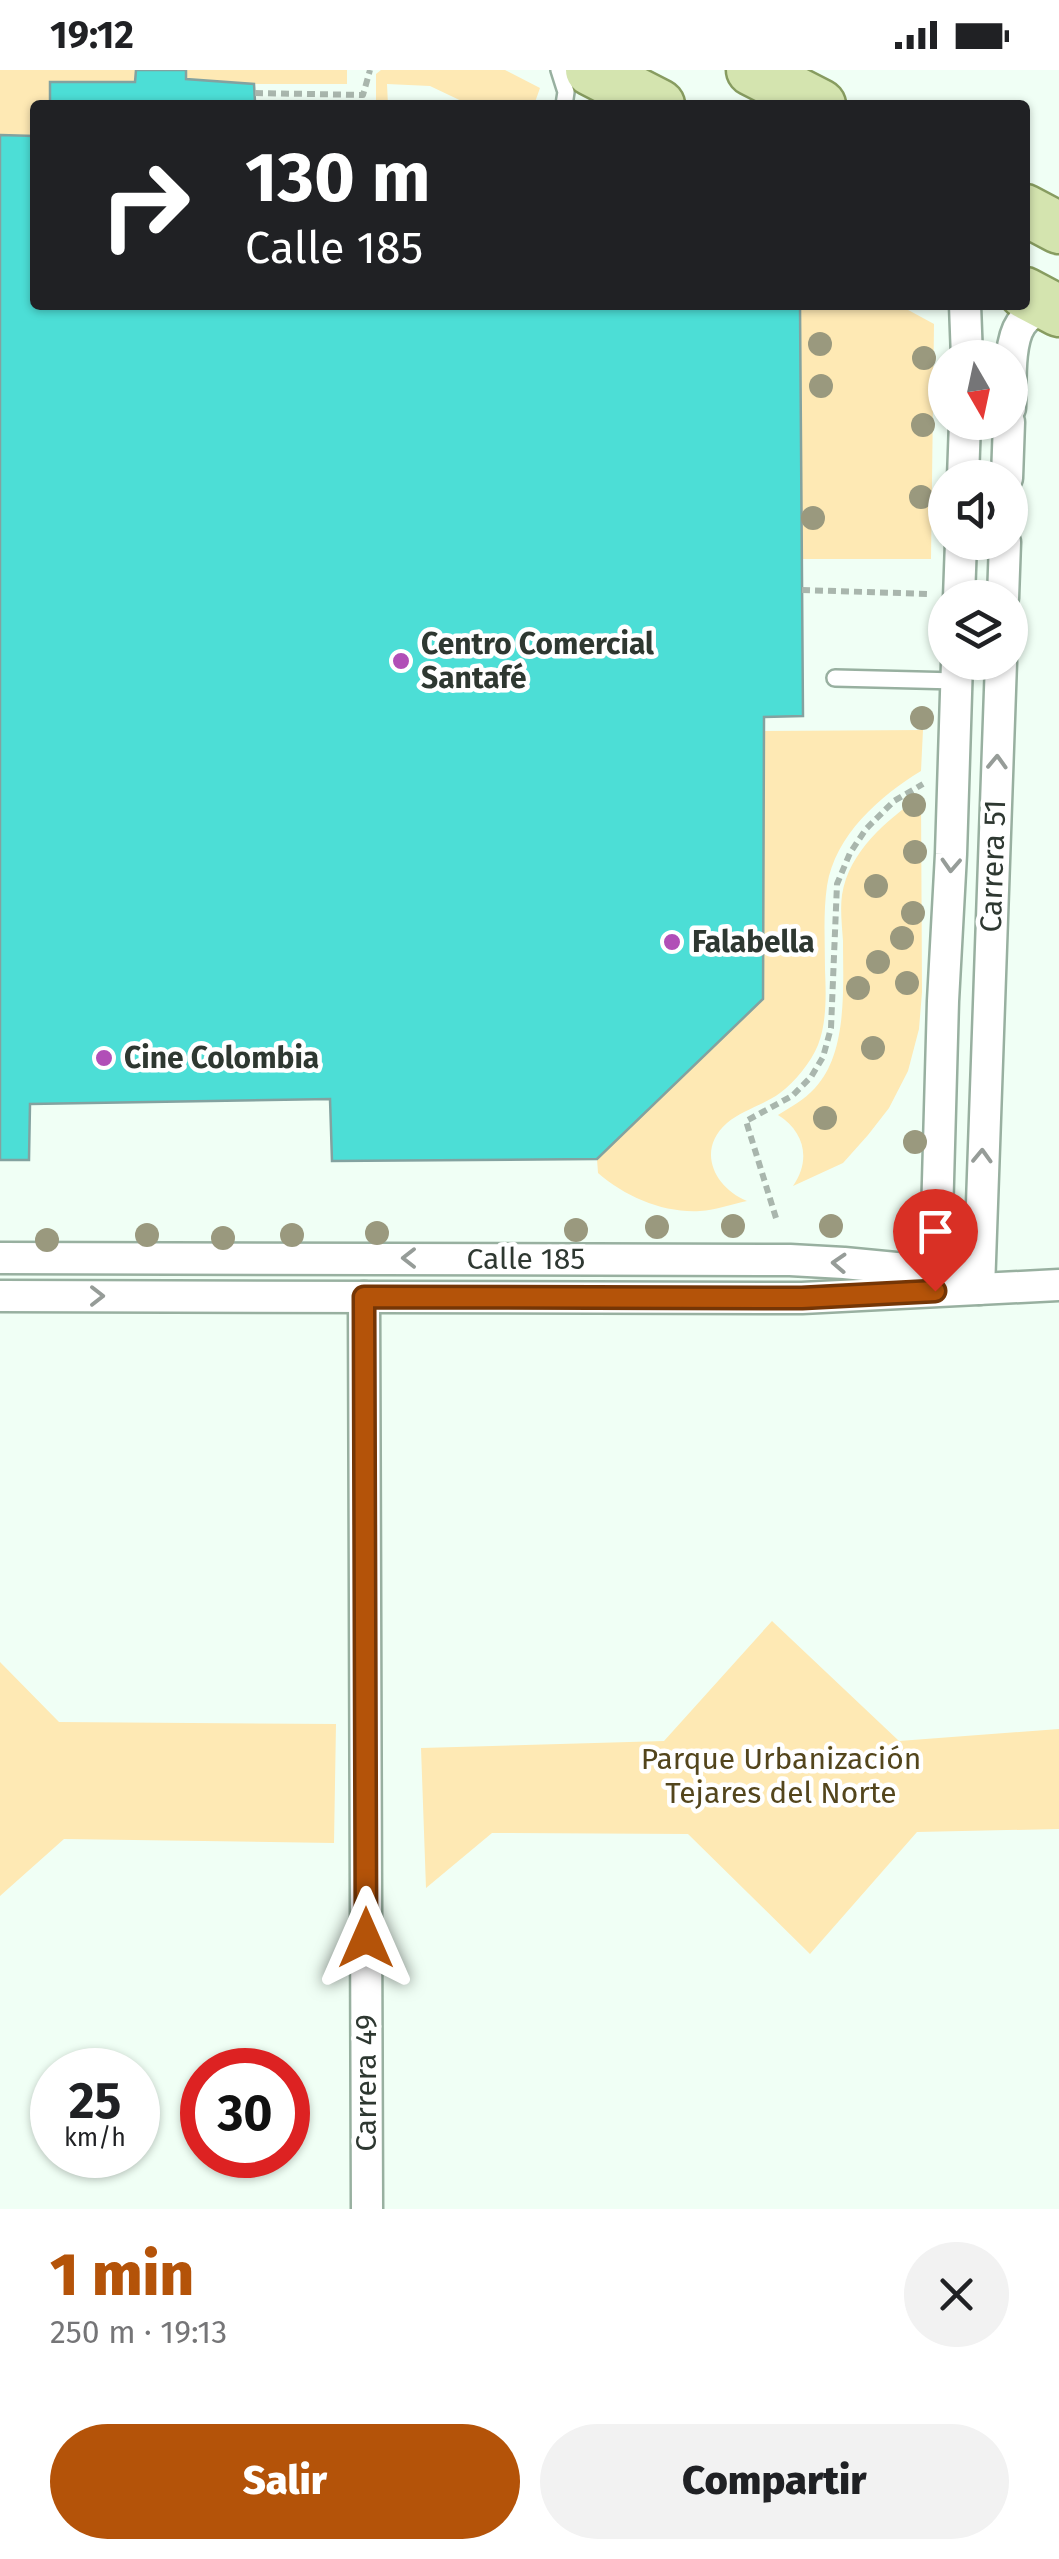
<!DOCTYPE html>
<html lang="es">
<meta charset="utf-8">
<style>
body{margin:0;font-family:"Fira Sans",sans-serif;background:#f2f2f2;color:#202124;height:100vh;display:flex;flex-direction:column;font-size:38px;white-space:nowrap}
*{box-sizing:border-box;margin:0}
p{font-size:32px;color:#757577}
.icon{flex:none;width:55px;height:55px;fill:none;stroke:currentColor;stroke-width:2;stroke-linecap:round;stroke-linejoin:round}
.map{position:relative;height:2139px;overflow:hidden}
.sheet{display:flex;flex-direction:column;background:#fff;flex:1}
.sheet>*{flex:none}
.top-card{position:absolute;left:30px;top:30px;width:1000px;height:210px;border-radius:10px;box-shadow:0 2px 8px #0004;background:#202124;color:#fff;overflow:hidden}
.needle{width:65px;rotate:171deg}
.fabs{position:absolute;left:928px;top:270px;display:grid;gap:20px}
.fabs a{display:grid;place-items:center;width:100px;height:100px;border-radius:50%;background:#fff;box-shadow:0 2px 8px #0004;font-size:50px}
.speed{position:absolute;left:30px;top:1978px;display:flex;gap:20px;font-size:50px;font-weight:700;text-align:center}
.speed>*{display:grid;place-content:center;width:130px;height:130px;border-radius:50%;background:#fff;box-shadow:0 2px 8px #0004;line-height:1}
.speed small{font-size:25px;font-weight:400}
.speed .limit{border:15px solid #d22;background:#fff;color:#111}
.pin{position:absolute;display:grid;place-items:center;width:85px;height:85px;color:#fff;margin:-102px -42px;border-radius:50% 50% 50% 0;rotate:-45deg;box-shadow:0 0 10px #0007}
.pin .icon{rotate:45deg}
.me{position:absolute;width:110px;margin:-55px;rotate:0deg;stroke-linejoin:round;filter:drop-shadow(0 0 8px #0008)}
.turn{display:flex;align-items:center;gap:35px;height:210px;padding:0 50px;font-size:45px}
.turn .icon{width:130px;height:130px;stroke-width:2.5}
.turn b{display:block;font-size:70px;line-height:85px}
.round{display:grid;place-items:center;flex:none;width:105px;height:105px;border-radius:52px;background:#f2f2f2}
.summary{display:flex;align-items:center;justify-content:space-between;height:170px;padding:0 50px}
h1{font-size:60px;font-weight:800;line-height:75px;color:#b45309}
.primary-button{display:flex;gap:20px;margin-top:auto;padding:20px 50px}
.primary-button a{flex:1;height:115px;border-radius:60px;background:#b45309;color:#fff;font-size:40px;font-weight:800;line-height:115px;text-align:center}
.primary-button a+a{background:#f2f2f2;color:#202124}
.status{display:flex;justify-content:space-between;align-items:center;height:70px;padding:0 50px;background:#fff;direction:ltr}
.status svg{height:28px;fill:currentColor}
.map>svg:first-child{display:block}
.green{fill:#fee9b4}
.building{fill:#4cded6;stroke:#83a2a0;stroke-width:2.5}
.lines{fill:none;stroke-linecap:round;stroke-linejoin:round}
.service-casing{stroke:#98b0a0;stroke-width:20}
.minor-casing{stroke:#98b0a0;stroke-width:35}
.primary-casing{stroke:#879c60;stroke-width:55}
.path{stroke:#a9b6ad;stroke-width:6;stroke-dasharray:8 5;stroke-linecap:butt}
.service{stroke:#fff;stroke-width:15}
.minor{stroke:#fff;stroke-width:30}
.primary{stroke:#d4e4af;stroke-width:50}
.tree{fill:#9a997e}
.oneway{stroke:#969c98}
.route-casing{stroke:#753606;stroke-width:25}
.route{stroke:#b45309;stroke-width:18}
.poi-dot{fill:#b14fb7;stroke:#fff;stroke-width:4}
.labels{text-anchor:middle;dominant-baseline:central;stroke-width:9;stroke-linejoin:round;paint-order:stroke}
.poi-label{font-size:30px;font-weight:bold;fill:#2e3831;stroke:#fff;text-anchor:start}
.street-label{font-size:30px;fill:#2e3831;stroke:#fff}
.park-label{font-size:30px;fill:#53451c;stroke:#fff}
</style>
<div class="status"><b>19:12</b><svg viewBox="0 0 49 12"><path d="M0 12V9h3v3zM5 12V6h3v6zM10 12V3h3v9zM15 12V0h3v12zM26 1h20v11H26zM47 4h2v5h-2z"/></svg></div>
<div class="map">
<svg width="1059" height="2139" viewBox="0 0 1059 2139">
<rect width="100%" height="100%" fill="#f0fff5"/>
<g class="green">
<polygon points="0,0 136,0 135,12 50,12 50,35 35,35 35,66 0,65"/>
<polygon points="186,0 347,0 347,14 254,14 186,9"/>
<polygon points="381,0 505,0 540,18 534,35 470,35 430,16 387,14 388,35 376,35 376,4"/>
<polygon points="800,235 899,235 934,254 931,489 802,489"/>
<path d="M923,660L921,701C880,726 835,765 827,816C823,843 825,872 825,900C826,923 827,952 818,975C811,992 795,1012 780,1023C764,1035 742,1040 727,1053C696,1080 714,1117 747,1131C732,1134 716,1140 700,1141C663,1143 626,1127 598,1103L597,1089L764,661Z"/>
<path d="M921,726L922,922L919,959L908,1001L889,1038L868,1065L843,1093L793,1116C811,1090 805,1062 778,1045C791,1037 804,1030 815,1018C848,983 843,916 843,871C842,856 840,839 842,825C849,781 887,750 921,726Z"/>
<polygon points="772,1551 899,1671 1059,1659 1059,1759 917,1762 810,1884 688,1764 492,1763 426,1818 421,1678 664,1671"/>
<polygon points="0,1592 59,1652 336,1654 334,1773 64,1769 0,1826"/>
</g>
<g class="building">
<polygon points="136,0 186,0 186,9 254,14 255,32 333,35 50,35 50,12 135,12"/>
<polygon points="0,65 35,66 35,235 800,235 803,646 764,647 763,929 597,1089 332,1091 330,1029 30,1034 29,1090 0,1090"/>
</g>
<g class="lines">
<g class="service-casing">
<g id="service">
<polyline points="559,0 566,22 564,35"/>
<polyline points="835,608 957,611"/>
</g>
</g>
<g class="minor-casing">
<g id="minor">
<polyline points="965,235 967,288"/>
<path d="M1010,338C1011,315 1008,273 1021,254C1028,244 1038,240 1049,236"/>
<polyline points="963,408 965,352"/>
<polyline points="1007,408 1009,352"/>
<polyline points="959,528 961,472"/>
<polyline points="1003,528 1005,472"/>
<polyline points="0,1188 790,1190 844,1193 968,1205"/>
<polyline points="935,1219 943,931 951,784 957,592"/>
<polyline points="979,1219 1001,592"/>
<polyline points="0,1226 802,1228 1059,1215"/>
<polyline points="364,1227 367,2139"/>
</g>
</g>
<g class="primary-casing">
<g id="primary">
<polyline points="591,0 659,35"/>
<polyline points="752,0 820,35"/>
<polyline points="1025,140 1059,158"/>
<polyline points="1025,223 1059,241"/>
</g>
</g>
<g class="path">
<polyline points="255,23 363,25 370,0"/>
<polyline points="802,520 930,524"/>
<polyline points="776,1148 746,1051 792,1026 811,1007 823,987 831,958 837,814 850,783 866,759 894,731 923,714"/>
</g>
<use href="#service" class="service"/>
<use href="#minor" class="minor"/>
<use href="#primary" class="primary"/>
</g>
<g class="tree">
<circle cx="820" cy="274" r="12"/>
<circle cx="924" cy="288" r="12"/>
<circle cx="821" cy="316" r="12"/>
<circle cx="923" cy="355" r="12"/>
<circle cx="921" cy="427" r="12"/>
<circle cx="813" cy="448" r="12"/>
<circle cx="922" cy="648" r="12"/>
<circle cx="914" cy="735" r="12"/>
<circle cx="915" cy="782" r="12"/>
<circle cx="876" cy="816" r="12"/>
<circle cx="913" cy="843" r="12"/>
<circle cx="902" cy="868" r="12"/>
<circle cx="878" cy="892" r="12"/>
<circle cx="907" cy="913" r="12"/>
<circle cx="858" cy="918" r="12"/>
<circle cx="873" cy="978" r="12"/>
<circle cx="825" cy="1048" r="12"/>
<circle cx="915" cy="1072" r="12"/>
<circle cx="733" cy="1156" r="12"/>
<circle cx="831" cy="1156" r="12"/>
<circle cx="657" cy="1157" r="12"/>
<circle cx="576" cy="1160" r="12"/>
<circle cx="377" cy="1163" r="12"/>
<circle cx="147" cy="1165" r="12"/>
<circle cx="292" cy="1165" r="12"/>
<circle cx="223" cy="1168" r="12"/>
<circle cx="47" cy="1170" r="12"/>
</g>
<defs><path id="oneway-chevron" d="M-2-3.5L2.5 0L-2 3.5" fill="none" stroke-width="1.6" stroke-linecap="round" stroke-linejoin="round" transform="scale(2.5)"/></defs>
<g class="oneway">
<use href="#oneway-chevron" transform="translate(997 692) rotate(-88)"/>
<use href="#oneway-chevron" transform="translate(951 795) rotate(93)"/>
<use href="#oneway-chevron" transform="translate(982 1086) rotate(-88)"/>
<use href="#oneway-chevron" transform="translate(409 1188) rotate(-180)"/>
<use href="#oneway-chevron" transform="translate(839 1193) rotate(-177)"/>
<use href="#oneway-chevron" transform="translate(97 1226)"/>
</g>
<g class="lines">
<g class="route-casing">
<polyline id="route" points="366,1868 364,1227 802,1228 935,1221"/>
</g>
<use href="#route" class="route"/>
</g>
<g class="poi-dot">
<circle cx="401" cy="591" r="10"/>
<circle cx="672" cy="872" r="10"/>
<circle cx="104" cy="988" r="10"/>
</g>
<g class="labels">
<g class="poi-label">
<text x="421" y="574">Centro Comercial<tspan x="421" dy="34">Santafé</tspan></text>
<text x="692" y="872">Falabella</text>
<text x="124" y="988">Cine Colombia</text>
</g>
<g class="street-label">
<text transform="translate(993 796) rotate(-88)">Carrera 51</text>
<text x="526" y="1189">Calle 185</text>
<text transform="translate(366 2013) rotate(-90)">Carrera 49</text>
</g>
<g class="park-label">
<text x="781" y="1689">Parque Urbanización<tspan x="781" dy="34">Tejares del Norte</tspan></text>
</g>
</g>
</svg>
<div class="fabs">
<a><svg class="needle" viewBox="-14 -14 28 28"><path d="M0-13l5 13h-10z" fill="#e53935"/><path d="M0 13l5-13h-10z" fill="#757577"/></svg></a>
<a><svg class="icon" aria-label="sound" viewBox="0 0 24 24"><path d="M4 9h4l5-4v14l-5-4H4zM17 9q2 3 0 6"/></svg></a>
<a><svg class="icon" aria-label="layers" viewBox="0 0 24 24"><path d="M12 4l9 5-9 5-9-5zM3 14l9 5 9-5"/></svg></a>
</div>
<div class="speed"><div>25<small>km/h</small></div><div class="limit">30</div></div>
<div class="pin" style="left:935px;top:1221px;background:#d93025"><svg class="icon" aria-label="arrive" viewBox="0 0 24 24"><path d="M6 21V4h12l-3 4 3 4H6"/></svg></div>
<svg class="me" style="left:366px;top:1868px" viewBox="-20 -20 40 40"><path d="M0-17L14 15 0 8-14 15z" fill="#b45309" stroke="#fff" stroke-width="4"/></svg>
<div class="top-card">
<div class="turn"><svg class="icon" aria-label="right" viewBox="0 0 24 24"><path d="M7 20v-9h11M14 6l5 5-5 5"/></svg><div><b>130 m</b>Calle 185</div></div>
</div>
</div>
<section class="sheet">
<div class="summary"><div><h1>1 min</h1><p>250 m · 19:13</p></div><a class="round"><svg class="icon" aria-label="close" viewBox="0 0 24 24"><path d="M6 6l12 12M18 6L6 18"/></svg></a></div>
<div class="primary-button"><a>Salir</a><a>Compartir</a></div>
</section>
